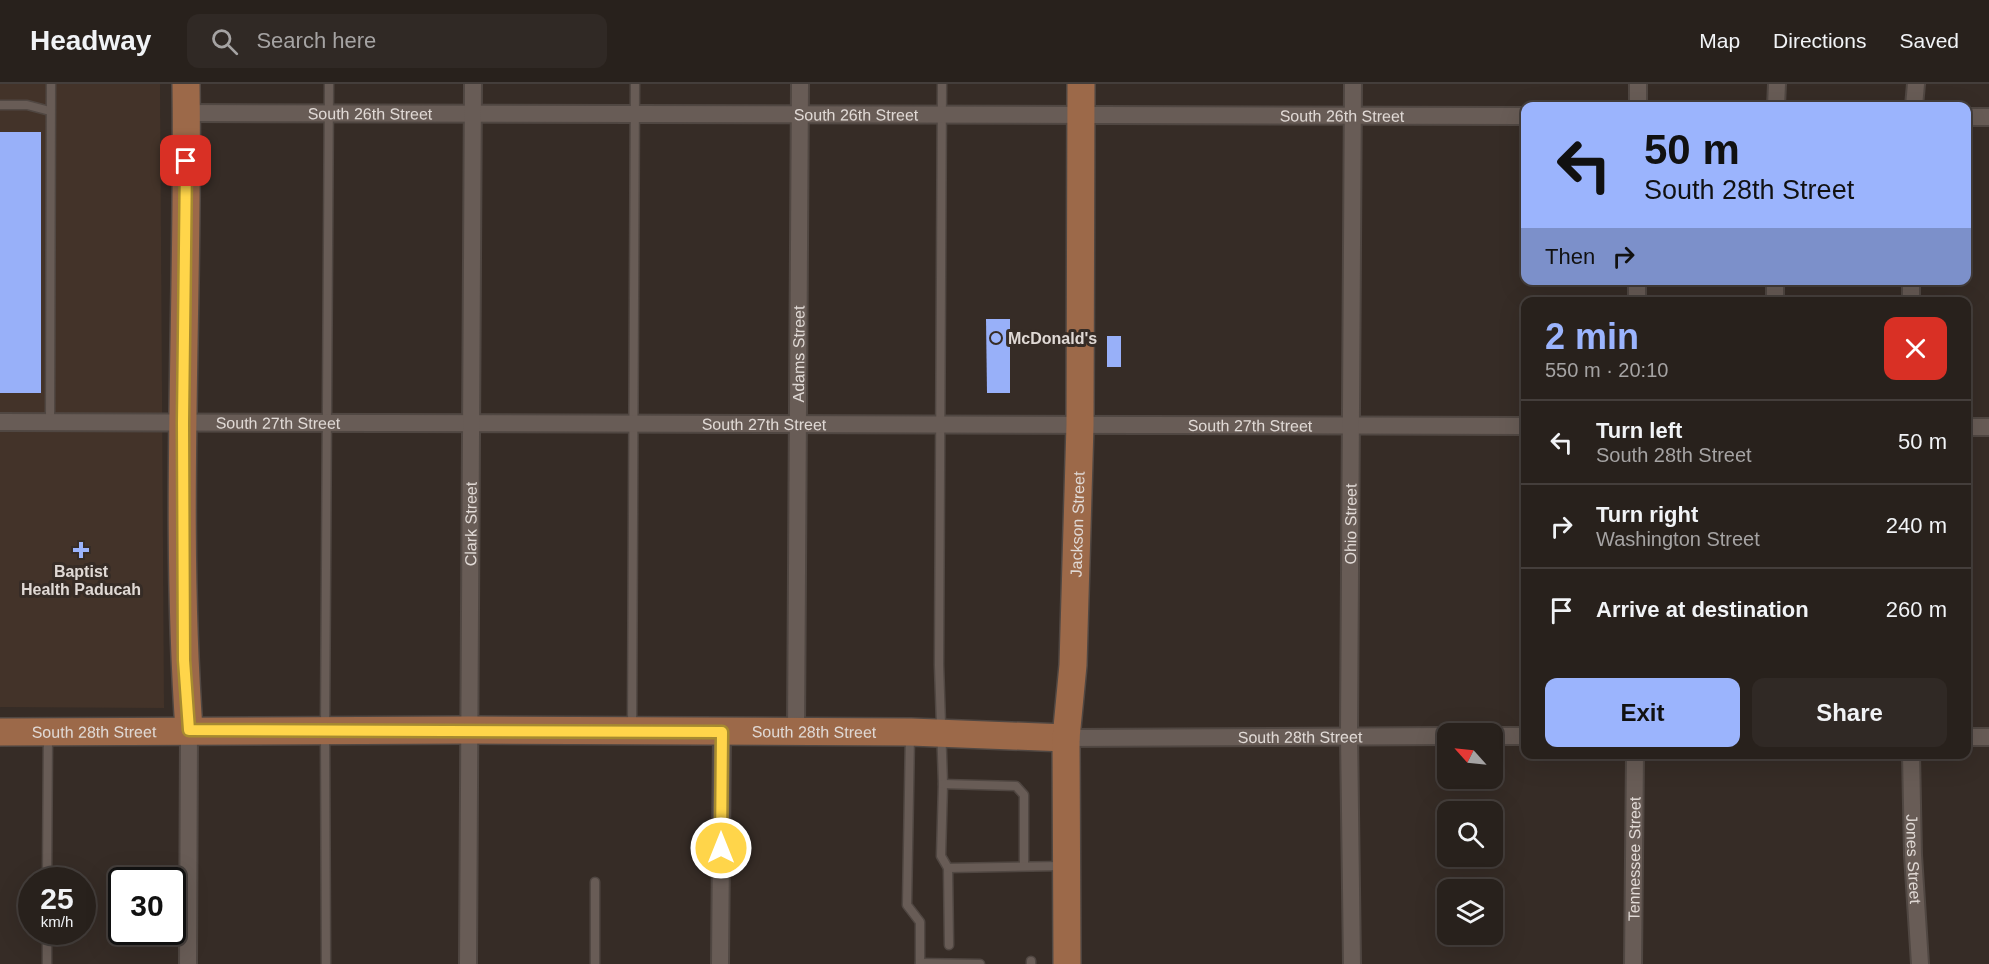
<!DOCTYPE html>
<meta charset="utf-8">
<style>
body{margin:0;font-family:Arial,sans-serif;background:#302925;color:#f1f3f6;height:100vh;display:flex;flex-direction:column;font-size:22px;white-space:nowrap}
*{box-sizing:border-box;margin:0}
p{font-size:20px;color:#a5a3a3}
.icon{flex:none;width:33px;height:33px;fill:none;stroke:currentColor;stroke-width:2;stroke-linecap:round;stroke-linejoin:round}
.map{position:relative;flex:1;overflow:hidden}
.details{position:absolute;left:1521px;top:213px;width:450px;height:462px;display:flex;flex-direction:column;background:#28211c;border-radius:12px;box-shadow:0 6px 24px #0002,0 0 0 2px #443e3b}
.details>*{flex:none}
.top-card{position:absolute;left:1521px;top:18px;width:450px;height:183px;border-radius:12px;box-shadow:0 6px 24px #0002,0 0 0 2px #443e3b;background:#9bb4fd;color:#111;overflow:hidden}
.needle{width:39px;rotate:297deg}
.controls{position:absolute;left:1437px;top:639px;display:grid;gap:12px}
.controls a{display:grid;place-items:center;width:66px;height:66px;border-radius:12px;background:#28211c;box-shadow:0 6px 24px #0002,0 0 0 2px #443e3b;font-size:30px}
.speed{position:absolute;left:18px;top:783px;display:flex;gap:12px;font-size:30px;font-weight:700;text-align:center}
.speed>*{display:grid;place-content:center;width:78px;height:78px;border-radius:50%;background:#28211c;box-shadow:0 6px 24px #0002,0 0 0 2px #443e3b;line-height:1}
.speed small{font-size:15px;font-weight:400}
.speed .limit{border:3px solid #111;border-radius:9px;background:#fff;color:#111}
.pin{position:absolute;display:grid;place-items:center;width:51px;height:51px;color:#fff;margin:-26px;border-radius:12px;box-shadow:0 3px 9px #0006}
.me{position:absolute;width:66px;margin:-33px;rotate:0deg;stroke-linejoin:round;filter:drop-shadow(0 0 4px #0008)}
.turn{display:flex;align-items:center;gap:21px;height:126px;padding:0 24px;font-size:27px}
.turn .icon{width:78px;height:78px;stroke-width:2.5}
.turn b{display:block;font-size:42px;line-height:51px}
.then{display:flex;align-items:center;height:57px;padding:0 24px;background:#0003;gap:12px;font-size:22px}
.round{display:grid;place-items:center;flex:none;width:63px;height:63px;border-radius:12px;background:#302925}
.summary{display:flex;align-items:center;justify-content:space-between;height:102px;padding:0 24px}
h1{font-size:36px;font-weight:700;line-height:45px;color:#9bb4fd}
.button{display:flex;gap:12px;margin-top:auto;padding:12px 24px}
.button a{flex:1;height:69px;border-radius:12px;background:#9bb4fd;color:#111;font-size:24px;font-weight:700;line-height:69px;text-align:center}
.button a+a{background:#302925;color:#f1f3f6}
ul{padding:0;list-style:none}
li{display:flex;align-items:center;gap:18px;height:84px;padding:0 24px;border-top:2px solid #443e3b}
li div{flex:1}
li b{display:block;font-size:22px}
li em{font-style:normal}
header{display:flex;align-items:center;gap:36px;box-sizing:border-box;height:84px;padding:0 30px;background:#28211c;border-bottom:2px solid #443e3b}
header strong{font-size:28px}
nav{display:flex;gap:33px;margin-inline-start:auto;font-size:21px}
.search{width:420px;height:54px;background:#302925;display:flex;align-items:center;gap:15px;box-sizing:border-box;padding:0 21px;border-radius:12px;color:#a5a3a3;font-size:22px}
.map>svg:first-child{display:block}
.built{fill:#433329}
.building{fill:#98b0f9}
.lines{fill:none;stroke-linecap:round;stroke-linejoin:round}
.service-casing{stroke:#504742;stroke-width:11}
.minor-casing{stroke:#504742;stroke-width:20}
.primary-casing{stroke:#504742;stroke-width:30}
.service{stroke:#685c56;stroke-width:8}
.minor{stroke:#685c56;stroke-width:16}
.primary{stroke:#9c6949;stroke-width:27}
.route-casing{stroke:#a68a30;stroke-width:15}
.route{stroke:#ffd54a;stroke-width:10}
.poi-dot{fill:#9bb4fd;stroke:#362c26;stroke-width:2}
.labels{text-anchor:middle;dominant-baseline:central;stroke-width:6;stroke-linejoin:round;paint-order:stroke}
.street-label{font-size:16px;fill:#e0d9d5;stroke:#362c26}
.poi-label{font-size:16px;font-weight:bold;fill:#e0d9d5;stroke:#362c26;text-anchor:start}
</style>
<header>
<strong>Headway</strong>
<div class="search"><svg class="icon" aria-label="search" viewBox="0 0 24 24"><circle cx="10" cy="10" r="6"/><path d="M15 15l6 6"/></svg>Search here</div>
<nav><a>Map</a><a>Directions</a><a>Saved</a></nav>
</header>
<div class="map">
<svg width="1989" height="880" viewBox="0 0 1989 880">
<rect width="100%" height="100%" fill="#362c26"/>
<polygon class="built" points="0,0 160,0 164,624 0,623"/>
<g class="building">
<rect x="0" y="48" width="41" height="261"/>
<polygon points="986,235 1010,235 1010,309 987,309"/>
<rect x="1107" y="252" width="14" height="31"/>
</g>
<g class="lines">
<g class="service-casing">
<g id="service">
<polyline points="942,0 939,581 943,700 941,772 948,784 949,861"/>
<polyline points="0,21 27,21 50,27"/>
<polyline points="50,339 51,0"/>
<polyline points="632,645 635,0"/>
<polyline points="910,651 907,821 920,838 920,880"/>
<polyline points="943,700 1016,702 1024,711 1024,782"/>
<polyline points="948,784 1062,782"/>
<polyline points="47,796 48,650"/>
<polyline points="595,798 595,880"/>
<polyline points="920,879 980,880"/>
<polyline points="47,880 47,848"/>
<polyline points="326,880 325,647 329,0"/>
<polyline points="1031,880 1031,877"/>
</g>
</g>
<g class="minor-casing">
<g id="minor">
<polyline points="1638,22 1638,0"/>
<polyline points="1776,22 1777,0"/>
<polyline points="1914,22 1916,0"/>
<path id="s1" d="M186,29L1526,32"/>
<polyline points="1966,33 1989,33"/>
<polyline points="1637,218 1637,196"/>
<polyline points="1775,218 1775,196"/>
<polyline points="1911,218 1911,196"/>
<path id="s2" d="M0,338L1526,342"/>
<polyline points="1966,343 1989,343"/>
<path id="s3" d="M796,648L800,0"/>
<polyline points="1492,652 1526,652"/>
<polyline points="1966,653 1989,653"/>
<path id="s4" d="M1066,654L1448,652"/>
<path id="s5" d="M1911,670L1913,771L1920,880"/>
<polyline points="188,880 189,646"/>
<path id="s6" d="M468,880L473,0"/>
<polyline points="720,880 722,648"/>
<path id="s7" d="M1352,880L1349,651L1353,0"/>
<path id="s8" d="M1633,880L1635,670"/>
</g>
</g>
<g class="primary-casing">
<g id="primary">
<path d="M186,0C189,215 174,431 189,646"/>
<path id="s9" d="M0,648L469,646L911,648L1066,654"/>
<path id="s10" d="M1067,880L1066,654L1073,581L1080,341L1081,0"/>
</g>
</g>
<use href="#service" class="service"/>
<use href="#minor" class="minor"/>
<use href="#primary" class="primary"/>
</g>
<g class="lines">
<g class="route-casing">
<polyline id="route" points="186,77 183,339 184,576 189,646 722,648 721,764"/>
</g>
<use href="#route" class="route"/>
</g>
<g class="poi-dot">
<circle cx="996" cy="254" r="6"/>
<path d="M78 457h6v6h6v6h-6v6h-6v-6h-6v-6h6z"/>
</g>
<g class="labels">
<g class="street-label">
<text stroke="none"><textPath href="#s1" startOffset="184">South 26th Street</textPath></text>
<text stroke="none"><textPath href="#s1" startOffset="670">South 26th Street</textPath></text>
<text stroke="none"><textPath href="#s1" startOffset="1156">South 26th Street</textPath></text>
<text stroke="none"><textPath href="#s3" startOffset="378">Adams Street</textPath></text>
<text stroke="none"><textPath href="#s2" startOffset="278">South 27th Street</textPath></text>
<text stroke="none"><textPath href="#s2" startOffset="764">South 27th Street</textPath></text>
<text stroke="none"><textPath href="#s2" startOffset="1250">South 27th Street</textPath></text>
<text stroke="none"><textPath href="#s6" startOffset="440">Clark Street</textPath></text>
<text stroke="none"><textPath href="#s10" startOffset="440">Jackson Street</textPath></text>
<text stroke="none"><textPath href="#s7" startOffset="440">Ohio Street</textPath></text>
<text stroke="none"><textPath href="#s9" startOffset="94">South 28th Street</textPath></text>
<text stroke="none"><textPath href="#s9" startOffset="814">South 28th Street</textPath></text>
<text stroke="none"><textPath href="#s4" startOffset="234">South 28th Street</textPath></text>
<text stroke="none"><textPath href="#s8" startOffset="105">Tennessee Street</textPath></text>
<text stroke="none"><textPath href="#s5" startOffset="105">Jones Street</textPath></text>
</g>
<g class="poi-label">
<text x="1008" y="254">McDonald's</text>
<text x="81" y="487" text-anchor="middle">Baptist<tspan x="81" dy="18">Health Paducah</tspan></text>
</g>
</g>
</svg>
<div class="controls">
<a><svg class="needle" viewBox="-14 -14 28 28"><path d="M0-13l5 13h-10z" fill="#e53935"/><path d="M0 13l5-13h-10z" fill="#a5a3a3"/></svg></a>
<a><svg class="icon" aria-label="search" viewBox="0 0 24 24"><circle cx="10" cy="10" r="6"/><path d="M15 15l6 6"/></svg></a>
<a><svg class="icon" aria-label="layers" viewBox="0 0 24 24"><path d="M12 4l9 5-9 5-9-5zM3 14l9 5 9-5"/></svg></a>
</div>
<div class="speed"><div>25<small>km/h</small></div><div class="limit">30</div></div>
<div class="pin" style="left:186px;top:77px;background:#d93025"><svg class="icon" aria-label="arrive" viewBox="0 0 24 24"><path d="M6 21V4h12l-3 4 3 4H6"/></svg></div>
<svg class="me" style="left:721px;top:764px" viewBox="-20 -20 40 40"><circle r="17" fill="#ffd54a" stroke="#fff" stroke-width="3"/><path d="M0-11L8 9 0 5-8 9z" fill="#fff"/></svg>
<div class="top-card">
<div class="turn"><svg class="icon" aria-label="left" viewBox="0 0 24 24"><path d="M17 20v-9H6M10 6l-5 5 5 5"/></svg><div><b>50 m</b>South 28th Street</div></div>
<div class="then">Then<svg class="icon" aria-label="right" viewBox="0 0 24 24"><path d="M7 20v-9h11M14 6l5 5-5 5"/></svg></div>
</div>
<section class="details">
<div class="summary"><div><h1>2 min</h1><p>550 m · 20:10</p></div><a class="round" style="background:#d93025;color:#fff"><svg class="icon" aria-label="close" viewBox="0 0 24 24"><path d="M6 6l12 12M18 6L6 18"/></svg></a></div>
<ul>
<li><svg class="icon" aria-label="left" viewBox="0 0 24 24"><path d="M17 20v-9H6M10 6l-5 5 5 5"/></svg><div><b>Turn left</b><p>South 28th Street</p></div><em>50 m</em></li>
<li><svg class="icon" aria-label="right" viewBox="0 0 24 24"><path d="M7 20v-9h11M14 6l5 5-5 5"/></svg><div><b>Turn right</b><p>Washington Street</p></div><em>240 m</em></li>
<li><svg class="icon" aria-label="arrive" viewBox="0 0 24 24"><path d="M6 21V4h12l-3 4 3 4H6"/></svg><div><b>Arrive at destination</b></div><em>260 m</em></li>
</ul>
<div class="button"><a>Exit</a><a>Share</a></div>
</section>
</div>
